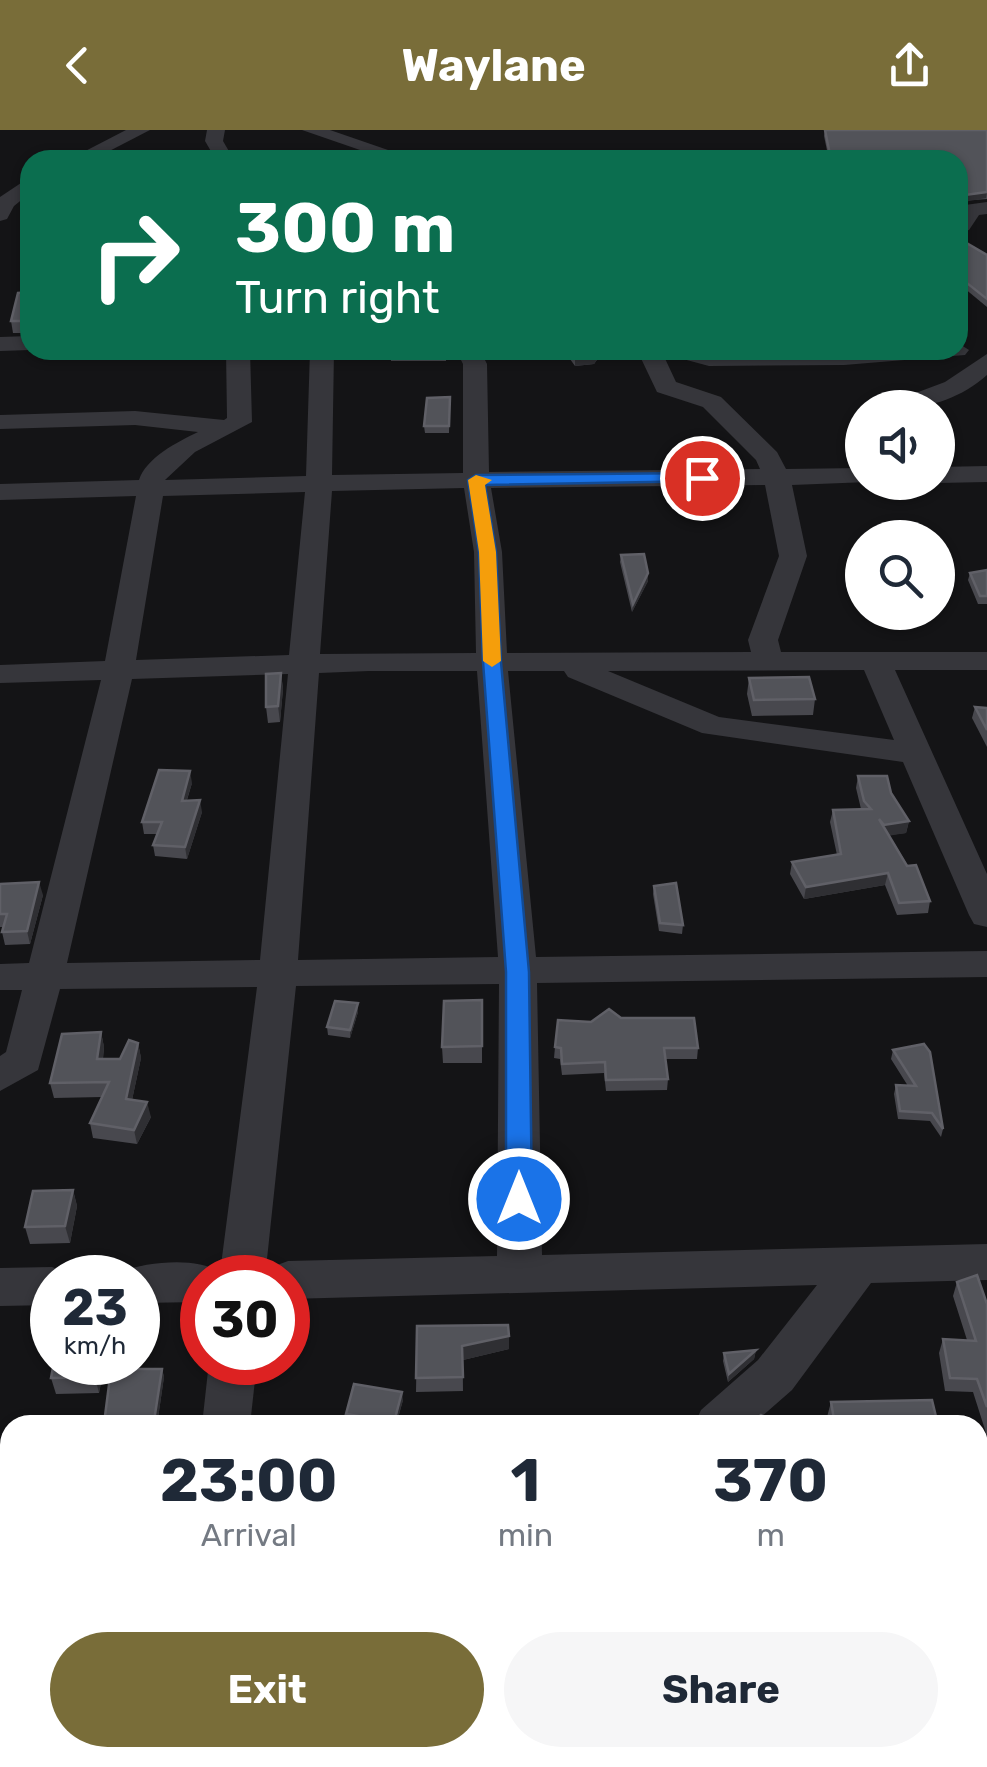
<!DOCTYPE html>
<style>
body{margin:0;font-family:Rubik,sans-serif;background:#f6f6f7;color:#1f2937;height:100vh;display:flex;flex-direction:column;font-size:38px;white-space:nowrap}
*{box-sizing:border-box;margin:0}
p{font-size:32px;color:#747a83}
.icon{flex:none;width:55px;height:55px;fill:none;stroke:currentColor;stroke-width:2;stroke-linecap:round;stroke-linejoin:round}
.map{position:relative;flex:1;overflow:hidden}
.side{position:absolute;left:0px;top:1285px;width:988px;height:352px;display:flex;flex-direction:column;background:#fff;border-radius:30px 30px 0 0;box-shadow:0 2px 8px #0004}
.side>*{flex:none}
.guide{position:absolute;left:20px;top:20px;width:948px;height:210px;border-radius:30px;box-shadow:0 2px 8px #0004;background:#0b6e4f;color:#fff;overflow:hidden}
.tools{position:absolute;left:845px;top:260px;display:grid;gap:20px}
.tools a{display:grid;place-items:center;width:110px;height:110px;border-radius:50%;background:#fff;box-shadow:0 2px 8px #0004;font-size:50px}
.speed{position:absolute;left:30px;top:1125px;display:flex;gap:20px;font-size:50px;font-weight:700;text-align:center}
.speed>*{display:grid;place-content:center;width:130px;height:130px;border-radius:50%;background:#fff;box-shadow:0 2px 8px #0004;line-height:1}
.speed small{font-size:25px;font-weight:400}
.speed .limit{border:15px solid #d22;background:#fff;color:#111}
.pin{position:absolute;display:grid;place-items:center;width:85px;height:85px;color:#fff;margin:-42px;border:5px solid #fff;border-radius:50%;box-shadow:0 2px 10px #0007}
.me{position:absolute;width:110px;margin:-55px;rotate:0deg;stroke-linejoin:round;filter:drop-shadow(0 0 8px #0008)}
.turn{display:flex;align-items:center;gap:35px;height:210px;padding:0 50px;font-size:45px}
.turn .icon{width:130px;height:130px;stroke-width:2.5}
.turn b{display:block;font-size:70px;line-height:85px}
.eta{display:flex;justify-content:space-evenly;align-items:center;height:170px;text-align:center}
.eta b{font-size:60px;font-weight:700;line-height:70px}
.primary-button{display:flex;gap:20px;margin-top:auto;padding:20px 50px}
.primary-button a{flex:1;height:115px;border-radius:60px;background:#796d39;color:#fff;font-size:40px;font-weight:700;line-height:115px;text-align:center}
.primary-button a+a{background:#f6f6f7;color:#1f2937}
header{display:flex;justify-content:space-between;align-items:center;height:130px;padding:0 50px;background:#796d39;color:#fff;font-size:45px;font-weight:700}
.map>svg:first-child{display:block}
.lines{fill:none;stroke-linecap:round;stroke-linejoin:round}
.minor{fill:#36363b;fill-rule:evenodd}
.wall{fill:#48484e}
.shaded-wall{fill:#2f2f33}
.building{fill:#525359;stroke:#606067;stroke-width:2.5}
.route{fill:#1a73e8;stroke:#114b97;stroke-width:2.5}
.slow{fill:#f59e0b}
</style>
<header><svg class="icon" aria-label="back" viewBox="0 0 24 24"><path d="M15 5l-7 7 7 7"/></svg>Waylane<svg class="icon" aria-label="share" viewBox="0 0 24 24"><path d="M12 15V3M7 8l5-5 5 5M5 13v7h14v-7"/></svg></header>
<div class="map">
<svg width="987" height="1637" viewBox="0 0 987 1637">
<rect width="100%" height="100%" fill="#141416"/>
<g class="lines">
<g class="minor">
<polygon points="126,0 150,0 92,30 68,30"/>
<polygon points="207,0 225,0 223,11 234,30 216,30 205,11"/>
<polygon points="302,0 330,0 417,30 389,30"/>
<polygon points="30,47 30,63 14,76 7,89 0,91 0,67"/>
<polygon points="987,72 987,84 979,85 969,100 958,103 958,87 965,75"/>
<polygon points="30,206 30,220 0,221 0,207"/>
<polygon points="958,213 969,220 965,225 844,235 709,236 668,225 664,220 958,220"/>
<path d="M226,220H250L252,292L195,322L165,350L306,346L310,220H334L332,345L463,343V234L456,220H480L487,234L489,342L760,339L756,330L703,277L657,262L637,220H661L676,252L721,267L777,322L786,339L862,338V352H868L792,355L807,426L778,510L781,522H987V540H895L987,744V797L974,794L969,785L903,632L702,603L568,547L564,541H508L536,827L987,821V847L537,853L542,1125L987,1114V1150L871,1153L792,1260L752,1295H694L701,1280L758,1230L817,1155L288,1169V1148H267L272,1137L288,1131L497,1126L499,854L296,856L265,1148H202V1172L138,1173V1148H119L122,1141C147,1132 199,1126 220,1143L257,857L60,859L38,940L0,961V926L6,922L22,860H0V834L29,833L101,550L0,553V535L105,531L136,366L0,370V354L139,350C146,328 177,312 198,302L135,295L0,299V285L135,281L224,290L227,288ZM765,355L779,426L748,510L751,522L507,523L502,422L491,358ZM464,358L474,422L476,523L320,524L332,361ZM305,362L289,525L136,530L163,366ZM864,540L894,610L719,587L608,541ZM369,541H477L498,827L298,830L319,543ZM288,544L260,830L67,833L132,549Z"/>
<path d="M987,224V245C962,267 932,278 899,278L905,267L945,252Z"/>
<polygon points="987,336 987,352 938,353 937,352 938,337"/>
<polygon points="52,1137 68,1143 71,1148 52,1148 52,1175 0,1176 0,1138"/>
<polygon points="209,1232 257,1232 250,1295 202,1295"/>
<polygon points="978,1559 987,1560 987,1616 978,1615"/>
<rect x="168" y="1628" width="56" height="9"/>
</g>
</g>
<g class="wall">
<polygon points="825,0 987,0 987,69 958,71 958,30 829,30 824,6"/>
<polygon points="958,108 987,125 987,177 958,153"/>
<polygon points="30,162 30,203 13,203 11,191"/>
<rect x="391" y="220" width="55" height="11"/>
<polygon points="530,220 604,220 594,234 575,236 570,229 530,229"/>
<polygon points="450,267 449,303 425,303 424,296"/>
<polygon points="621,425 648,451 632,482 620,432"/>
<polygon points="987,440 987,474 978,474 968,450 970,443"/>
<polygon points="281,543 283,559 280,592 268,593 266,577"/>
<polygon points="749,548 815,569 813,585 752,586 747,564"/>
<polygon points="975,577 987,578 987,617 972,588"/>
<polygon points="858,646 891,663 909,691 906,703 889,705 930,771 928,783 897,785 885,755 804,769 790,744 792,732 837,725 830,692 833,680 861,679 856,658"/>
<polygon points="192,653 187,670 202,682 187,729 155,726 153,715 157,704 144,704 142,692"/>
<polygon points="0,754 43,765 30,814 5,815 2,802 3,797 0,797"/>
<polygon points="654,756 683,795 682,804 659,801 653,764"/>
<polygon points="482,870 482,933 443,933 442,917"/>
<polygon points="358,873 358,882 350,908 328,905 327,897"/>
<polygon points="621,888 698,918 697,929 665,929 668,949 667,960 606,961 604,943 562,945 560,929 554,928 555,917 591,892"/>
<polygon points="101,902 104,917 103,929 120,929 138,913 141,928 132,970 151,987 137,1014 93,1008 90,993 102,967 54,968 50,953"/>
<polygon points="893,920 943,999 941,1007 930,991 898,989 894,964 896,955 908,956 891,929"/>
<polygon points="73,1060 77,1076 70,1113 30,1114 25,1097"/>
<polygon points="957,1152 987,1174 987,1306 973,1262 945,1261 939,1223 943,1209 967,1210 953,1166"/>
<polygon points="417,1196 509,1219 463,1230 463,1261 416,1262"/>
<polygon points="756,1220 754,1229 728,1252 723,1231 724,1223"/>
<polygon points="54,1232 105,1232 99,1263 56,1264 51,1248"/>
<polygon points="111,1239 162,1239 164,1247 157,1295 104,1295"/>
<polygon points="403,1270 396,1295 365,1295 346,1292 346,1284"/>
<polygon points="831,1272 938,1295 829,1295 827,1287"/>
<polygon points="512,1628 543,1628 543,1636 512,1635"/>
<polygon points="837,1628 903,1628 907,1636 838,1637 836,1632"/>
</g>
<g class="shaded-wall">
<polygon points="987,62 986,68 964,72 965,65"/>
<polygon points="598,220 604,220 594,234 575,236 575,227"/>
<polygon points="648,443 648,451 632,482 633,474"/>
<polygon points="281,543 283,559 280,592 278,576"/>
<polygon points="190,641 192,653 183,682 182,671"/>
<polygon points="200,670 202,682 187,729 185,717"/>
<polygon points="909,691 906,703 881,707 884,695"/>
<polygon points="888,743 885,755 804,769 806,757"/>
<polygon points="39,752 43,765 30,814 27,801"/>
<polygon points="358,873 358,882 350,908 350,900"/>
<polygon points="101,902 104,917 101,944 97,929"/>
<polygon points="138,913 141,928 129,984 126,969"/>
<polygon points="147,972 151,987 137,1014 134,1000"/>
<polygon points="73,1060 77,1076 70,1113 65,1096"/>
<polygon points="509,1206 509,1219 463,1230 463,1261 462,1216"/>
<polygon points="756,1220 754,1229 728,1252 729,1244"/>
<polygon points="98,1232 105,1232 99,1263 95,1247"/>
<polygon points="162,1239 164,1247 157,1295 155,1295 154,1291"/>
<polygon points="402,1262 403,1270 396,1295 395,1295"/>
</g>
<g class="building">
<polygon points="825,0 987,0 987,62 965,65 958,64 958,30 831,30"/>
<polygon points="958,108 987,125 987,169 958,146"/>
<polygon points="30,162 30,191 11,191 18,163"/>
<polygon points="391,220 446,220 446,224 390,224"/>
<polygon points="571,220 598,220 595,225 575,227"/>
<polygon points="450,267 449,296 424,296 427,268"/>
<polygon points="644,424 648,443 633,474 621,425"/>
<polygon points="987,440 987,466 980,466 970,443"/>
<polygon points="281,543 278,576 266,577 266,544"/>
<polygon points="809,547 815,569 754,570 749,548"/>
<polygon points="975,577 987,578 987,600"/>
<polygon points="159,640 190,641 182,671 200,670 185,717 153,715 162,692 142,692"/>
<polygon points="858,646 887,646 891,663 909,691 884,695 879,689 907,736 916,735 930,771 899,773 888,743 806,757 792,732 841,724 833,680 871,679 864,671"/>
<polygon points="39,752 27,801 2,802 7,784 0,784 0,754"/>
<polygon points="676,753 683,795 660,793 654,756"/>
<polygon points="482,870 482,916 442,917 444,871"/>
<polygon points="335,871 358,873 350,900 327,897"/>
<polygon points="609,879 621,888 694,888 698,918 664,918 668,949 606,950 605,932 562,934 561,918 555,917 558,890 591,892"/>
<polygon points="101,902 97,929 120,929 129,910 138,913 126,969 147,972 134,1000 90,993 109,952 50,953 62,904"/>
<polygon points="924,914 930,922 943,999 932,983 900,981 896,955 916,956 893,920"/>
<polygon points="73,1060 65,1096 25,1097 33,1061"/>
<polygon points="977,1145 987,1174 987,1277 977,1249 950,1248 943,1209 976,1211 957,1152"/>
<polygon points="508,1195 509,1206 462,1216 463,1247 416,1248 417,1196"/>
<polygon points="756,1220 729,1244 724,1223"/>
<polygon points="54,1232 98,1232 95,1247 51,1248"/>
<polygon points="111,1239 162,1239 154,1291 104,1294"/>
<polygon points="354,1254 402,1262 394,1292 346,1284"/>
<polygon points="932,1270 938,1295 835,1295 831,1272"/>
<polygon points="761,1285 777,1295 709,1295 708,1291 754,1291"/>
<polygon points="839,1628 903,1628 907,1636 843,1637"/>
</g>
<polygon class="route" points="702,343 709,348 707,351 485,355 496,422 501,532 529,842 532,1069 529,1076 519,1079 510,1076 506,1069 506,842 483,532 479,422 468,350 476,345"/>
<polygon class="slow" points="476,345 492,350 485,355 496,422 501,531 492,537 483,531 479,422 468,350"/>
</svg>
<div class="tools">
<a><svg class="icon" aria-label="sound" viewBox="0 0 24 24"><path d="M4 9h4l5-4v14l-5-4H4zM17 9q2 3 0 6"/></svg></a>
<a><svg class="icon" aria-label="search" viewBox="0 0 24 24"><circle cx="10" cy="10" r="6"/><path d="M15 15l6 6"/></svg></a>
</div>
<div class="speed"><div>23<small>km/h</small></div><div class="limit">30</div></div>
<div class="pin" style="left:702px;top:348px;background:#d93025"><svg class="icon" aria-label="arrive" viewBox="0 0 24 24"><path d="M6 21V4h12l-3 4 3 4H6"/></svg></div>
<svg class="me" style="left:519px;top:1069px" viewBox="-20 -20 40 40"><circle r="17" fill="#1a73e8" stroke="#fff" stroke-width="3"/><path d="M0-11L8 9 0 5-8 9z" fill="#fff"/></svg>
<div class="guide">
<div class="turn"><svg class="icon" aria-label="right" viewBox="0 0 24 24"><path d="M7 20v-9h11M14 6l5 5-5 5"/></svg><div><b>300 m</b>Turn right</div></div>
</div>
<section class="side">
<div class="eta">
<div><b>23:00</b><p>Arrival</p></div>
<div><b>1</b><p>min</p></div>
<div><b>370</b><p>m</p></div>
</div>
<div class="primary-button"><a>Exit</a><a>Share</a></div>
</section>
</div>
